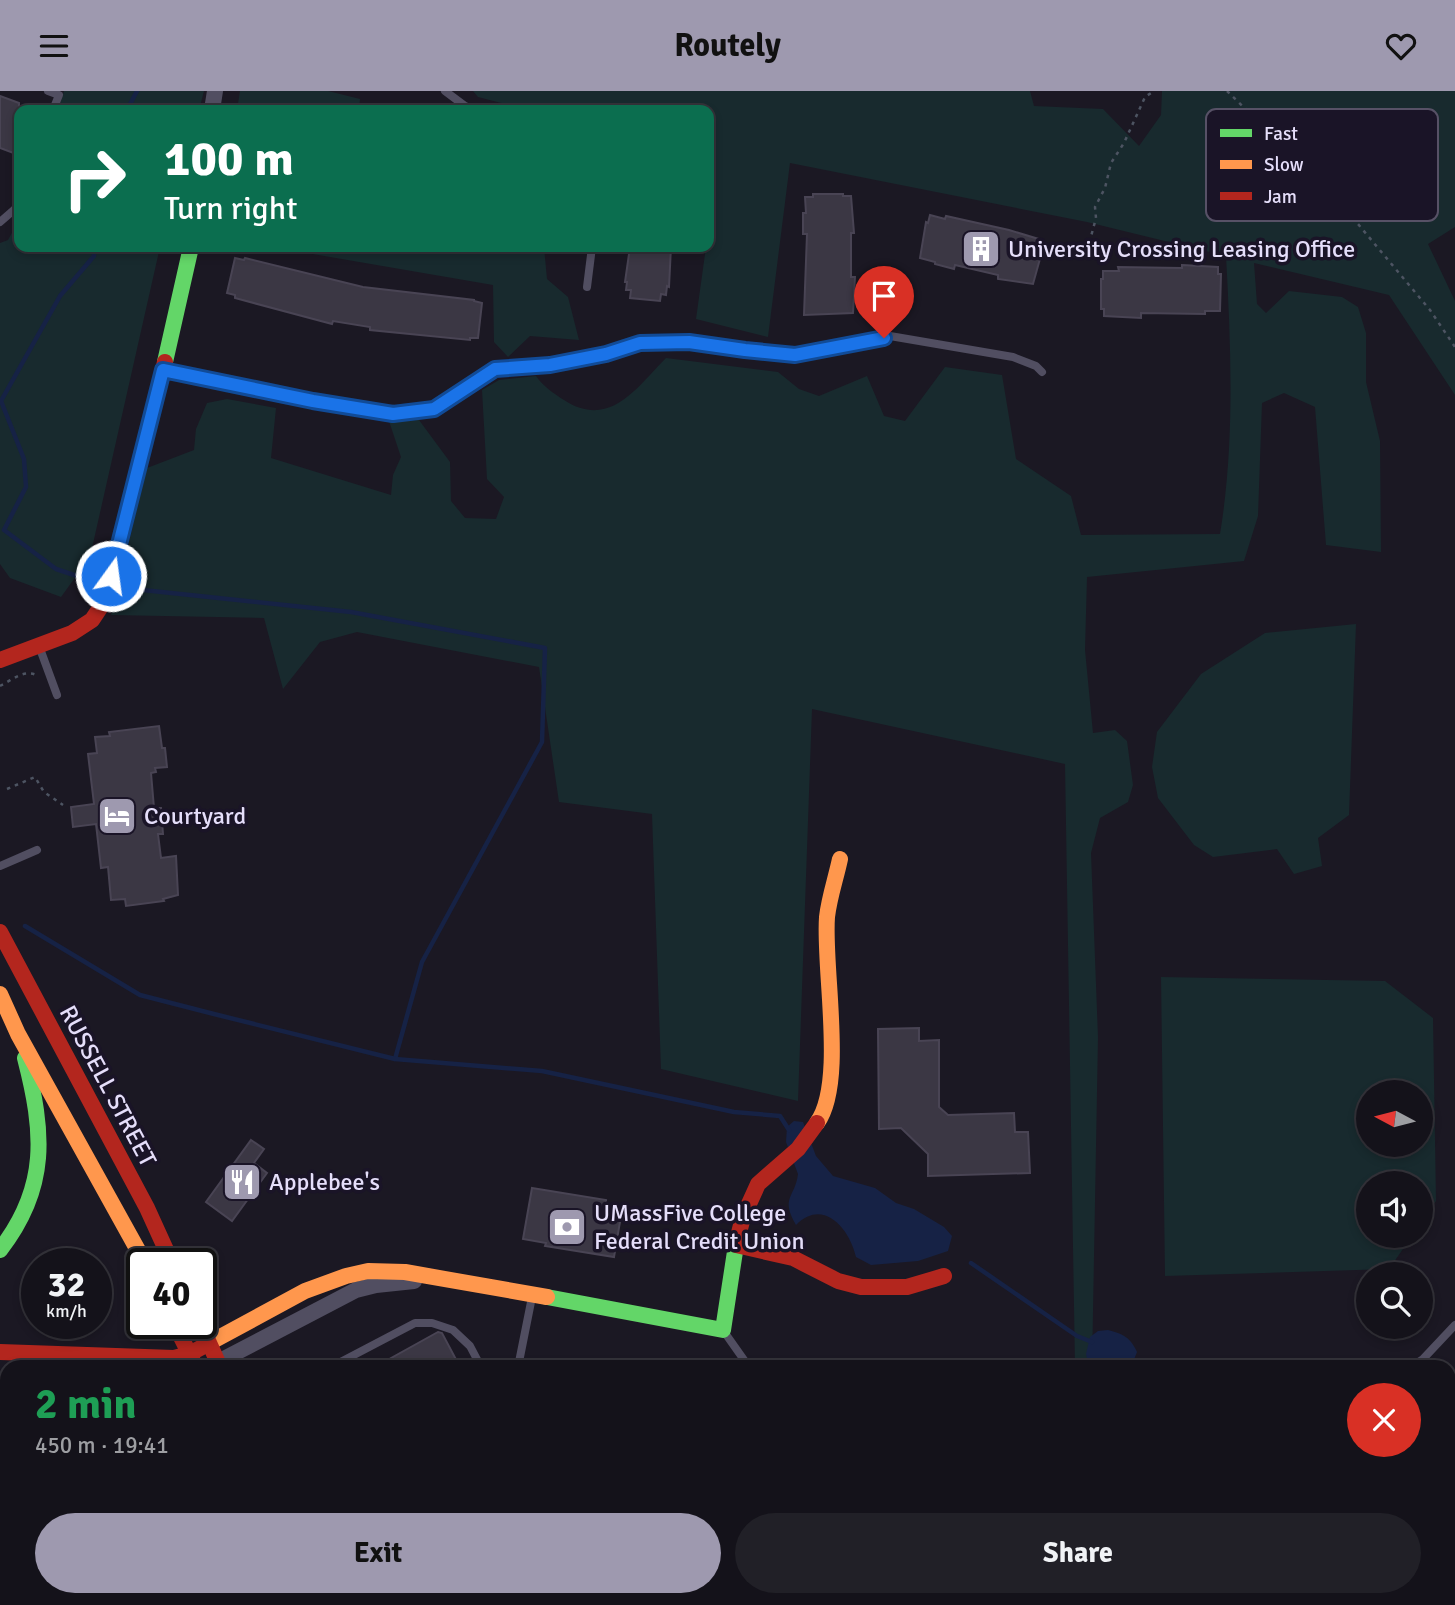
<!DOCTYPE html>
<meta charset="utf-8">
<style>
body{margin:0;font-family:Signika,sans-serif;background:#212027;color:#f1f3f6;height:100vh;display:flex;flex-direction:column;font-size:26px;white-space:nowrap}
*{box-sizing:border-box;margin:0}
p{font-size:23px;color:#9d9ea2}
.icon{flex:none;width:38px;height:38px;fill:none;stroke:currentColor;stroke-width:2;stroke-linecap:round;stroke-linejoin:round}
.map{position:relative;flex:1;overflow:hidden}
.drawer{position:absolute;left:0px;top:1269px;width:1456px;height:247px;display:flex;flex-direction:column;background:#14121a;border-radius:21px 21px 0 0;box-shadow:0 4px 10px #0003,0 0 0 2px #333239}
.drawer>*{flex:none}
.hud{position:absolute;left:14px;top:14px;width:700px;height:147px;border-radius:14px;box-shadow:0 4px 10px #0003,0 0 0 2px #333239;background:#0b6e4f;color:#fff;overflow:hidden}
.needle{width:46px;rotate:277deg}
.controls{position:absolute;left:1356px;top:989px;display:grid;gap:14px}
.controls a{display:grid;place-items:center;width:77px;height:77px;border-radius:50%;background:#14121a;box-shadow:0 4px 10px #0003,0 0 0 2px #333239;font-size:35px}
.speed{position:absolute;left:21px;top:1157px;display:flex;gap:14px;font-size:35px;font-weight:700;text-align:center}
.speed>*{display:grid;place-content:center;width:91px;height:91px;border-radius:50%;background:#14121a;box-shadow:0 4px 10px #0003,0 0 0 2px #333239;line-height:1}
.speed small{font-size:18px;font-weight:400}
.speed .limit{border:4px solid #111;border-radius:10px;background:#fff;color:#111}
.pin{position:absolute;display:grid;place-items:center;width:60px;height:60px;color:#fff;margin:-72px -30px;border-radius:50% 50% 50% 0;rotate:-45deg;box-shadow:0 0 7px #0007}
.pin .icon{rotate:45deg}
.me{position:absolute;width:77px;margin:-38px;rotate:14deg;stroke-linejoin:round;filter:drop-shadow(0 0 5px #0008)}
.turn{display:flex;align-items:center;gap:24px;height:147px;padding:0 35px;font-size:32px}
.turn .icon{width:91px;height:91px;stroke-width:2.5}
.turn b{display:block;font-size:49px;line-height:60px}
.round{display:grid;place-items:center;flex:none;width:74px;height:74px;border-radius:37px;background:#212027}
.head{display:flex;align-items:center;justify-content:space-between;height:119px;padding:0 35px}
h1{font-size:42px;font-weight:700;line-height:52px;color:#1e9e55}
.cta{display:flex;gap:14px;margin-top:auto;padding:14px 35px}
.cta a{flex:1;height:80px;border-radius:42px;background:#9e99af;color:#111;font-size:28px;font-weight:700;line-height:80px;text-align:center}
.cta a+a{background:#212027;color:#f1f3f6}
header{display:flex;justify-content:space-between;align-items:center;height:91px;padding:0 35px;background:#9e99af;color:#111;font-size:32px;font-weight:700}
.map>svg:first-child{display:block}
.green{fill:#182a2e;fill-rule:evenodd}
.water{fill:#162245}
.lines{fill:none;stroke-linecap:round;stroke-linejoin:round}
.stream{stroke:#162245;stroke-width:4.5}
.building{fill:#3b3744;stroke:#494454;stroke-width:2}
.path{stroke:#4d5462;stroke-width:2.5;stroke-dasharray:3.5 5;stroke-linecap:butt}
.lane{stroke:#514e61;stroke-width:8}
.street{stroke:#514e61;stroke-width:16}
.fast{stroke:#63d668;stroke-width:16}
.slow{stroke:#ff974d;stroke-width:16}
.jam{stroke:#b3261e;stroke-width:16}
.route-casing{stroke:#114b97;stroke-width:18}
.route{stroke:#1a73e8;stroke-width:12}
.labels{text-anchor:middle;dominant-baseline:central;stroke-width:7;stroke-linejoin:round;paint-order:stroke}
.poi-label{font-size:24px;fill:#e5defa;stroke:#1a1427;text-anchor:start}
.street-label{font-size:24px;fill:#e5defa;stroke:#1a1427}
.key{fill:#1a1427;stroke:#575166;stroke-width:2}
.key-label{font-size:19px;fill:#e5defa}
</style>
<header><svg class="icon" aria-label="menu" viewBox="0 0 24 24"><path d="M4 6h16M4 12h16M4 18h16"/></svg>Routely<svg class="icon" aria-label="heart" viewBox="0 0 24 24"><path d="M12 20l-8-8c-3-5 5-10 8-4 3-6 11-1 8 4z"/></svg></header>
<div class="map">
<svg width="1455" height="1514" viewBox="0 0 1455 1514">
<rect width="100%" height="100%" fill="#1b1823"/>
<g class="green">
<polygon points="64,0 204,0 199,19 58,19"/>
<polygon points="240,0 328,0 360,8 359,19 237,19"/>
<path d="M473,0H1030L1034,15L1103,18L1139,55L1161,24L1162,0H1455V136L1428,153L1455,210V304L1389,204L1254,172L1257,213L1266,222L1289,200L1342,206L1358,216L1366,242V291L1380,350L1381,461L1326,454L1315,316L1284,302L1262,312L1258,425L1244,470L1087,486L1085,559L1093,642L1115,639L1127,650L1133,694L1128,711L1100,727L1091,762L1098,946L1092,1276H1075L1065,673L812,618L798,1010L661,978L652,723L559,711L539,576L357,541L320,551L283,598L264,527L111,524L147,377L194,359L196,338L207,312L227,308L276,317L271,367L391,404L393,384L401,366L389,330L419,329L450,371L451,410L465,427L496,428L504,406L487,388L482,299L499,289L536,285C544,296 553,302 564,309C610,339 637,296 666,267L778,281L799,298L819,305L867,285L884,325L905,330L945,276L1002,284L1016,368L1071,405L1081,444L1220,443C1235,352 1231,257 1226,165L1087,131L790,72L768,246L696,228L706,156H709L711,119L709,19H609L583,12L509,14L478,6Z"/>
<polygon points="19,129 19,156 160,156 90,466 61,506 10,487 0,473 0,152 8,149"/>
<polygon points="272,156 544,156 547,188 568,206 579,249 530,245 508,266 494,251 493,194"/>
<polygon points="1356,533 1349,724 1318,747 1322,775 1294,783 1277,758 1213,766 1194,754 1158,707 1152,676 1157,641 1201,583 1265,542"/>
<path d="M1161,886L1385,890L1433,927L1436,1110L1421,1131V1092H1368V1144L1412,1145L1389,1178L1165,1185ZM1368,1001H1421V1054H1368Z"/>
</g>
<g class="water">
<path d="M794,1030L803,1031L816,1065L833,1085L875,1097L896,1112L914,1118L944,1136L952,1145L948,1160L918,1170L871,1174L856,1166C850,1139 824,1106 796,1134C780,1106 795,1107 798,1083L786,1051L787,1036Z"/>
<path d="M1108,1239C1123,1243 1130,1246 1137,1261L1131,1276H1089L1086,1263L1090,1246L1098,1240Z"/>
</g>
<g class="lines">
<g class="stream">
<polyline points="127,19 137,0"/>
<polyline points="89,489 56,478 4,439 26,396 24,368 1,310 60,205 94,165 94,156"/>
<polyline points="124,497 351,521 545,557 542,651 422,871 395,968"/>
<polyline points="25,835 140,904 214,923 395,968 542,980 734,1021 780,1025 789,1039"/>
<polyline points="971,1172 1077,1245 1092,1251"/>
</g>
</g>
<g class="building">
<polygon points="0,5 19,12 19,64 0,57"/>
<polygon points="813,103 843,103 843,105 851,105 854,142 851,142 851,186 855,186 853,222 804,224 807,143 803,143 803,122 806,122 805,106 813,106"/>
<polygon points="930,124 945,128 946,125 1009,139 1042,149 1040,156 1043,157 1033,193 998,188 998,184 955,174 954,178 935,173 935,171 920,167 926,131 928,132"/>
<polygon points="630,156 671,156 669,196 667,195 666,204 661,203 660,210 630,207 631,199 626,199 627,191 625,191"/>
<polygon points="235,167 244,169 245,167 363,196 474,209 474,210 482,212 478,247 470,247 470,249 370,239 370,236 333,230 332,233 235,207 235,204 227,202"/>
<polygon points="1182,174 1218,176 1218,183 1221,183 1220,220 1205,220 1205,223 1141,222 1141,227 1104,225 1104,218 1101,218 1101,188 1103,188 1103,180 1119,180 1118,176 1182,177"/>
<polygon points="159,635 162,657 165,657 167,676 155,677 156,681 151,682 154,717 161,717 163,743 158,743 161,767 176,765 178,804 163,808 164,810 126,815 125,808 111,809 108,776 101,777 96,733 73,736 71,716 94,713 88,663 97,662 95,646 110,645 109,641"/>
<polygon points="919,937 919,950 939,949 939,1016 948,1024 1014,1022 1015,1041 1028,1041 1030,1082 928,1085 928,1063 901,1037 879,1038 878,938"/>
<polygon points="251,1049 264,1058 254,1072 267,1082 232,1130 206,1111"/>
<polygon points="532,1097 606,1109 605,1116 622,1119 614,1166 545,1155 546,1152 523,1148"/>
<polygon points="438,1241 442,1242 460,1276 375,1276"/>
</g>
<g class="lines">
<g class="path">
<polyline points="1227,0 1332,102 1430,219 1455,256"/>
<polyline points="1078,164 1089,153 1096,127 1095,116 1105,97 1111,72 1124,52 1145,6 1154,0"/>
<path d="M0,595C12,589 25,577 38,585"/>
<polyline points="7,698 35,686 44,701 63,714"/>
</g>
<g class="lane">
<polyline points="48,0 59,4 53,19"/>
<polyline points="445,0 465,15 475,19"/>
<polyline points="0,131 15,118 19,107"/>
<polyline points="587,196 592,156"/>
<polyline points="884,247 888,202"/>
<polyline points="166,280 313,310 392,323 434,318 495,278 550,274 606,263 640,252 689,251 745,259 795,264 890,245 1013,266 1036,275 1042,281"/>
<polyline points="39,555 57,604"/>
<polyline points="0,775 37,759"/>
<polyline points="725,1242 749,1276"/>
<polyline points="331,1276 415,1232 432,1232 453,1239 470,1255 481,1276"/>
<polyline points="518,1276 532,1206"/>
<polyline points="1411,1276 1423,1268 1455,1234"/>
<polyline points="1251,1508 1257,1514"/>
<polyline points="465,1514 476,1508"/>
</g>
<g class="street">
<polyline points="212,19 215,0"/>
<polyline points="218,1271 356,1199 376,1194 414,1190"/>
</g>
<g class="fast">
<polyline points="165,271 191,156"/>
<path d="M0,1159C49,1096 44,1041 25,967"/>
<polyline points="547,1206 723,1239 736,1154"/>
</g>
<g class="slow">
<polyline points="0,903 18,943 145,1172"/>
<path d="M817,1032C846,992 823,878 827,826C829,807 836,787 840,768"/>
<polyline points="209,1252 305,1200 346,1185 368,1180 405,1181 547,1206"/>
<polyline points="310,1508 313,1514"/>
<polyline points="339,1508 342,1514"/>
</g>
<g class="jam">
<polyline points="0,569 72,542 92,529 104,511 165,271"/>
<polyline points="0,841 147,1117 172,1172"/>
<polyline points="817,1032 798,1058 758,1093 743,1126 736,1154 793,1167 838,1190 861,1196 907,1196 944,1185"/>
<polyline points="174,1232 196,1276"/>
<polyline points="200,1232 220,1276"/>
<polyline points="0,1261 174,1267 189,1263 206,1254"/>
<polyline points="0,1307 7,1307"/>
</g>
</g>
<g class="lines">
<g class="route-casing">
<polyline id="route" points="111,485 163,279 313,310 393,323 434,318 495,278 550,274 606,263 640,252 689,251 745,259 795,264 884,247"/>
</g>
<use href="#route" class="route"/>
</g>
<defs>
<g id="building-square" transform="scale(2.0125)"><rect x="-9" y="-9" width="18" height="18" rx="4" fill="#9e99af" stroke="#1a1427"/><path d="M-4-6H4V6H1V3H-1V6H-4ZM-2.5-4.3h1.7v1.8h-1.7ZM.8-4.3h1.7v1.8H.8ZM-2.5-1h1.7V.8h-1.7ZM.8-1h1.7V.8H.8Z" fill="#fff"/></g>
<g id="hotel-square" transform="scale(2.0125)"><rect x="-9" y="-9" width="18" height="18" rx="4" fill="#9e99af" stroke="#1a1427"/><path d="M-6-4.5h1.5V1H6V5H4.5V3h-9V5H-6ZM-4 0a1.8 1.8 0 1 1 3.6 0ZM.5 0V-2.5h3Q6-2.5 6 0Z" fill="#fff"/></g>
<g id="restaurant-square" transform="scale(2.0125)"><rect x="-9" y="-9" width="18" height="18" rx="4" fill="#9e99af" stroke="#1a1427"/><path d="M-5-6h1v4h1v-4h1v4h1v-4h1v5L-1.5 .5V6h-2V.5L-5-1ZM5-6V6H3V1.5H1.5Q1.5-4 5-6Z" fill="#fff"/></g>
<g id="bank-square" transform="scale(2.0125)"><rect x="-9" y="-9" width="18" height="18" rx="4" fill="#9e99af" stroke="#1a1427"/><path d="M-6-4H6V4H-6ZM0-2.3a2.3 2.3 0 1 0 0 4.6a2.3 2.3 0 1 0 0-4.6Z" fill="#fff"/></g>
</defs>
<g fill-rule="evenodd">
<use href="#building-square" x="981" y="158"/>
<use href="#hotel-square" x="117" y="725"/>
<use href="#restaurant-square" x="242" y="1091"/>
<use href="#bank-square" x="567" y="1136"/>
</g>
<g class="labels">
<g class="poi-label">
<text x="1008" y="158">University Crossing Leasing Office</text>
<text x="144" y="725">Courtyard</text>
<text x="269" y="1091">Applebee's</text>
<text x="594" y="1122">UMassFive College<tspan x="594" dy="28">Federal Credit Union</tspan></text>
</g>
<g class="street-label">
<text transform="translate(108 995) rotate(62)">RUSSELL STREET</text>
</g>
</g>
<rect x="1206" y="18" width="232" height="112" rx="10" class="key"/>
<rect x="1220" y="38" width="32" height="8" fill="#63d668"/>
<rect x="1220" y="69" width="32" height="9" fill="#ff974d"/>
<rect x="1220" y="101" width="32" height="8" fill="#b3261e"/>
<g class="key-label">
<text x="1264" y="49">Fast</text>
<text x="1264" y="80">Slow</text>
<text x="1264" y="112">Jam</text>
</g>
</svg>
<div class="controls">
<a><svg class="needle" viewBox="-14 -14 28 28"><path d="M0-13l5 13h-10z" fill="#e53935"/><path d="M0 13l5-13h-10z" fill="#9d9ea2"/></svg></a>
<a><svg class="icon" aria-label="sound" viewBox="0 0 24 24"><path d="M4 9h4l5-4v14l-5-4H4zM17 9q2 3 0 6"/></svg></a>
<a><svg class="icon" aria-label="search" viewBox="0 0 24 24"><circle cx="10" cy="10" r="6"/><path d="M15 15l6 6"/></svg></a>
</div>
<div class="speed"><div>32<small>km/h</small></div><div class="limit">40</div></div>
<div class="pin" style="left:884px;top:247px;background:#d93025"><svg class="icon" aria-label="arrive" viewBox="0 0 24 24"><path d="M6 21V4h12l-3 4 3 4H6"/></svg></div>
<svg class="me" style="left:111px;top:485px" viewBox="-20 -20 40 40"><circle r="17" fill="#1a73e8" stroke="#fff" stroke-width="3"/><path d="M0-11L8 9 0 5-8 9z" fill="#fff"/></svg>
<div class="hud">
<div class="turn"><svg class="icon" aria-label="right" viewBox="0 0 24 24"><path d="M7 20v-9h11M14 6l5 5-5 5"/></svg><div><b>100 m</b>Turn right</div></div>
</div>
<section class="drawer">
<div class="head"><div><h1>2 min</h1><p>450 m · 19:41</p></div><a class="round" style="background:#d93025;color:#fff"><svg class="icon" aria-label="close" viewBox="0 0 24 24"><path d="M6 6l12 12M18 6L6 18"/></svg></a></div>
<div class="cta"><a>Exit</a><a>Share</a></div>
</section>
</div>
